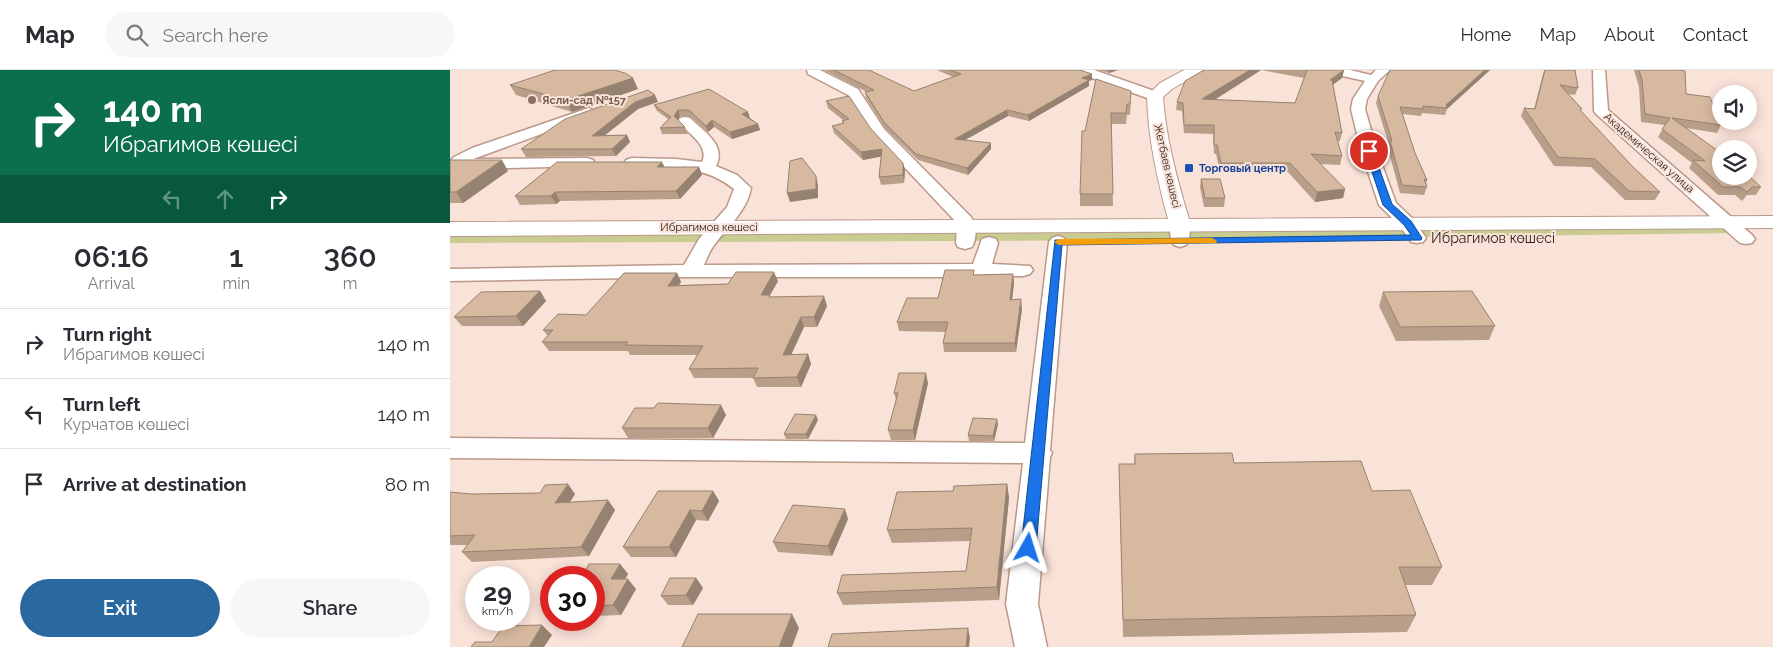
<!DOCTYPE html>
<meta charset="utf-8">
<style>
body{margin:0;font-family:Raleway,sans-serif;background:#f7f7f7;color:#2b2b33;height:100vh;display:flex;flex-direction:column;font-size:19px;white-space:nowrap}
*{box-sizing:border-box;margin:0}
p{font-size:16px;color:#7c7c81}
.icon{flex:none;width:28px;height:28px;fill:none;stroke:currentColor;stroke-width:2;stroke-linecap:round;stroke-linejoin:round}
.map{position:relative;flex:1;overflow:hidden}
.sheet{display:flex;flex-direction:column;background:#fff;width:450px}
.sheet>*{flex:none}
.banner{background:#0b6e4f;color:#fff;overflow:hidden}
.buttons{position:absolute;left:1262px;top:15px;display:grid;gap:10px}
.buttons a{display:grid;place-items:center;width:45px;height:45px;border-radius:50%;background:#fff;box-shadow:0 2px 12px #0003;font-size:25px}
.speed{position:absolute;left:15px;top:496px;display:flex;gap:10px;font-size:25px;font-weight:700;text-align:center}
.speed>*{display:grid;place-content:center;width:65px;height:65px;border-radius:50%;background:#fff;box-shadow:0 2px 12px #0003;line-height:1}
.speed small{font-size:12px;font-weight:400}
.speed .limit{border:8px solid #d22;background:#fff;color:#111}
.pin{position:absolute;display:grid;place-items:center;width:42px;height:42px;color:#fff;margin:-21px;border:2px solid #fff;border-radius:50%;box-shadow:0 1px 5px #0007}
.me{position:absolute;width:55px;margin:-28px;rotate:6deg;stroke-linejoin:round;filter:drop-shadow(0 0 4px #0008)}
.turn{display:flex;align-items:center;gap:18px;height:105px;padding:0 20px;font-size:22px}
.turn .icon{width:65px;height:65px;stroke-width:2.5}
.turn b{display:block;font-size:35px;line-height:42px}
.lanes{display:flex;align-items:center;height:48px;padding:0 20px;background:#0003;justify-content:center;gap:25px;direction:ltr}
.lanes .off{opacity:.35}
.eta{display:flex;justify-content:space-evenly;align-items:center;height:85px;text-align:center}
.eta b{font-size:30px;font-weight:600;line-height:35px}
.cta{display:flex;gap:10px;margin-top:auto;padding:10px 20px}
.cta a{flex:1;height:58px;border-radius:30px;background:#2a699f;color:#fff;font-size:20px;font-weight:600;line-height:58px;text-align:center}
.cta a+a{background:#f7f7f7;color:#2b2b33}
ul{padding:0;list-style:none}
li{display:flex;align-items:center;gap:15px;height:70px;padding:0 20px;border-top:1px solid #e1e1e2}
li div{flex:1}
li b{display:block;font-size:19px}
li em{font-style:normal}
header{display:flex;align-items:center;gap:30px;box-sizing:border-box;height:70px;padding:0 25px;background:#fff;border-bottom:1px solid #e1e1e2}
header strong{font-size:24px}
nav{display:flex;gap:28px;margin-inline-start:auto;font-size:18px}
.search{width:350px;height:45px;background:#f7f7f7;display:flex;align-items:center;gap:12px;box-sizing:border-box;padding:0 18px;border-radius:28px;color:#7c7c81;font-size:19px}
main{display:flex;flex:1;min-height:0}
.map>svg:first-child{display:block}
.green{fill:#c9cc91}
.lines{fill:none;stroke-linecap:round;stroke-linejoin:round}
.minor-casing{stroke:#bc9889;stroke-width:3}
.tertiary-casing{stroke:#bc9889;stroke-width:2}
.minor{fill:#fff;fill-rule:evenodd}
.tertiary{fill:#fff;fill-rule:evenodd}
.wall{fill:#b99f8a}
.shaded-wall{fill:#968270}
.building{fill:#d7b9a0;stroke:#968270}
.route{fill:#1a73e8;stroke:#114b97}
.slow{fill:#f59e0b}
.education-dot{fill:#8d6e63;stroke:#f9e2d8;stroke-width:2}
.transit-dot{fill:#1a4fb4;stroke:#f9e2d8;stroke-width:2}
.labels{text-anchor:middle;dominant-baseline:central;stroke-width:4;stroke-linejoin:round;paint-order:stroke}
.far-education-label{font-size:11px;font-weight:bold;fill:#785e54;stroke:#f9e2d8;text-anchor:start}
.far-street-label{font-size:11px;fill:#2c1e18;stroke:#f9e2d8}
.far-transit-label{font-size:11px;font-weight:bold;fill:#164399;stroke:#f9e2d8;text-anchor:start}
.street-label{font-size:14px;fill:#2c1e18;stroke:#f9e2d8}
</style>
<header>
<strong>Map</strong>
<div class="search"><svg class="icon" aria-label="search" viewBox="0 0 24 24"><circle cx="10" cy="10" r="6"/><path d="M15 15l6 6"/></svg>Search here</div>
<nav><a>Home</a><a>Map</a><a>About</a><a>Contact</a></nav>
</header>
<main>
<section class="sheet">
<div class="banner">
<div class="turn"><svg class="icon" aria-label="right" viewBox="0 0 24 24"><path d="M7 20v-9h11M14 6l5 5-5 5"/></svg><div><b>140 m</b>Ибрагимов көшесі</div></div>
<div class="lanes"><svg class="icon off" aria-label="left" viewBox="0 0 24 24"><path d="M17 20v-9H6M10 6l-5 5 5 5"/></svg><svg class="icon off" aria-label="ahead" viewBox="0 0 24 24"><path d="M12 20V5M6 11l6-6 6 6"/></svg><svg class="icon" aria-label="right" viewBox="0 0 24 24"><path d="M7 20v-9h11M14 6l5 5-5 5"/></svg></div>
</div>
<div class="eta">
<div><b>06:16</b><p>Arrival</p></div>
<div><b>1</b><p>min</p></div>
<div><b>360</b><p>m</p></div>
</div>
<ul>
<li><svg class="icon" aria-label="right" viewBox="0 0 24 24"><path d="M7 20v-9h11M14 6l5 5-5 5"/></svg><div><b>Turn right</b><p>Ибрагимов көшесі</p></div><em>140 m</em></li>
<li><svg class="icon" aria-label="left" viewBox="0 0 24 24"><path d="M17 20v-9H6M10 6l-5 5 5 5"/></svg><div><b>Turn left</b><p>Курчатов көшесі</p></div><em>140 m</em></li>
<li><svg class="icon" aria-label="arrive" viewBox="0 0 24 24"><path d="M6 21V4h12l-3 4 3 4H6"/></svg><div><b>Arrive at destination</b></div><em>80 m</em></li>
</ul>
<div class="cta"><a>Exit</a><a>Share</a></div>
</section>
<div class="map">
<svg width="1323" height="577" viewBox="0 0 1323 577">
<rect width="100%" height="100%" fill="#f9e2d8"/>
<g class="green">
<polygon points="1277,152 1289,163 968,167 960,155"/>
<polygon points="957,155 965,167 733,169 734,157"/>
<polygon points="728,157 727,170 518,171 521,159"/>
<polygon points="515,159 512,171 0,173 0,161"/>
</g>
<g class="lines">
<g class="minor-casing">
<g id="minor">
<path d="M357,0H370L408,19L434,59L521,147C527,156 527,168 522,177L515,179L508,177L506,173L507,153L424,65L398,25L358,4Z"/>
<polygon points="626,0 644,0 710,23 712,26 710,29 700,29 628,3"/>
<polygon points="877,0 900,0 921,5 926,0 940,0 928,11 917,29 915,39 927,81 946,133 963,149 976,168 973,172 967,173 961,172 950,156 929,135 911,81 901,39 903,29 915,11 879,3"/>
<polygon points="1143,0 1155,0 1158,40 1302,165 1305,169 1302,173 1296,174 1290,173 1146,44 1144,41"/>
<polygon points="139,38 146,42 144,45 23,89 137,88 143,90 145,93 143,96 22,99 4,93 1,90 4,87 22,78"/>
<path d="M235,47L240,48C253,61 277,75 266,96L287,105L301,118C297,141 278,156 265,174C260,180 257,188 254,195L523,194L532,169L539,167L546,169L548,173L542,194L580,196L583,200L580,204L573,206L530,207H241L0,211V199L234,195L249,169L277,137L284,119C255,95 219,97 182,98L176,96L174,93L176,90L182,88L226,89L252,92C260,75 237,63 228,51L230,48Z"/>
<path d="M730,149L736,150C741,156 741,169 736,175L730,177L724,175C719,169 719,156 724,150Z"/>
<polygon points="608,166 614,168 617,172 600,380 602,383 600,387 588,534 597,577 565,577 556,534 573,393 0,388 0,368 575,373 599,172 602,168"/>
</g>
</g>
<g class="tertiary-casing">
<path id="tertiary" d="M734,0H753L750,3L722,19L713,27C716,69 727,109 739,149L1323,146V158L0,166V152L718,149C707,108 698,68 697,26L710,13Z"/>
</g>
<use href="#minor" class="minor"/>
<use href="#tertiary" class="tertiary"/>
</g>
<g class="wall">
<polygon points="374,0 419,0 464,21 503,7 487,0 630,0 642,10 639,11 639,16 579,51 558,46 515,70 541,79 518,105 468,90 435,58 416,28 415,22 417,22"/>
<polygon points="649,0 668,0 659,3"/>
<polygon points="811,0 764,30 845,33 854,8 811,0 894,0 892,8 883,15 892,63 890,71 887,71 892,86 890,95 870,94 895,119 893,128 865,132 838,102 770,102 766,84 764,84 763,64 734,63 732,41 726,40 727,32"/>
<polygon points="1040,0 997,39 995,45 972,43 971,46 952,44 965,83 977,110 976,115 977,117 974,125 950,123 938,79 939,75 926,33 928,26"/>
<polygon points="1094,0 1125,0 1128,18 1125,25 1118,24 1131,41 1183,97 1210,122 1205,130 1175,130 1141,97 1104,96 1071,46 1074,38 1084,39"/>
<polygon points="1184,0 1229,0 1236,24 1271,55 1267,63 1236,58 1311,117 1306,125 1297,125 1292,131 1285,125 1268,125 1239,98 1242,93 1208,67 1215,55 1191,52 1189,17"/>
<polygon points="646,9 681,31 680,45 677,45 676,54 661,54 663,136 630,136 630,124 635,61"/>
<polygon points="60,15 188,19 122,42 66,25"/>
<polygon points="376,31 421,59 455,100 454,113 431,115 429,107 431,86 413,90 384,63 382,56 393,53 392,51 393,50 378,38"/>
<polygon points="208,32 188,39 155,65 177,65 180,72 166,86 76,87 71,79"/>
<polygon points="204,35 300,48 308,54 310,60 282,69 264,57 258,62 241,47 230,46 228,50 235,57 238,64 212,64 210,58 218,49 207,41"/>
<polygon points="0,90 58,101 13,133 0,133"/>
<polygon points="215,97 249,97 252,105 230,129 110,131 106,134 70,135 65,126"/>
<polygon points="751,109 775,128 774,137 754,137 750,117"/>
<polygon points="524,200 524,205 563,204 564,213 562,230 572,239 566,282 494,282 493,273 495,262 449,261 447,252 488,228"/>
<polygon points="227,203 231,212 229,215 278,214 328,211 320,225 321,227 377,236 367,257 354,257 341,284 358,284 361,294 351,317 307,317 303,308 244,308 239,299 247,285 180,285 178,281 99,281 92,272 98,266 93,260 136,245"/>
<polygon points="90,221 96,231 73,256 12,256 4,247"/>
<polygon points="933,222 1045,256 1039,270 946,271 929,236"/>
<polygon points="478,313 465,370 441,370 438,360 446,330 444,323"/>
<polygon points="276,345 263,368 178,368 172,358"/>
<polygon points="368,350 358,369 336,369 334,364"/>
<polygon points="548,354 544,371 519,371 518,365"/>
<polygon points="685,384 784,393 922,421 992,497 982,515 955,515 966,545 957,562 673,567 669,394 684,394"/>
<polygon points="557,414 559,428 549,530 393,535 387,523 516,501 520,471 442,473 437,460 503,421"/>
<polygon points="263,421 269,431 258,451 246,450 226,487 181,487 173,477"/>
<polygon points="90,423 125,424 120,432 165,440 139,486 22,492 12,482 18,475 0,475 0,466 21,424"/>
<polygon points="398,449 382,486 328,482 323,472"/>
<polygon points="170,494 178,504 175,509 186,519 171,545 144,546 144,508"/>
<polygon points="246,508 253,518 243,535 218,535 211,526"/>
</g>
<g class="shaded-wall">
<polygon points="659,0 668,0 659,3"/>
<polygon points="800,0 811,0 752,38 752,29"/>
<polygon points="894,0 892,8 878,18 880,10"/>
<polygon points="1035,0 1040,0 997,39 996,35"/>
<polygon points="642,4 642,10 639,11 639,16 579,51 578,45 632,8"/>
<polygon points="183,8 188,19 122,42 116,30"/>
<polygon points="205,25 208,32 188,39 145,73 142,66 185,32"/>
<polygon points="228,40 230,46 227,52 224,46"/>
<polygon points="557,40 558,46 506,75 505,69"/>
<polygon points="298,42 300,48 294,50 292,44"/>
<polygon points="262,50 264,57 258,62 256,56"/>
<polygon points="308,54 310,60 282,69 280,62"/>
<polygon points="177,65 180,72 166,86 162,79"/>
<polygon points="541,73 541,79 518,105 517,98"/>
<polygon points="432,79 434,86 413,90 411,82"/>
<polygon points="52,90 58,101 13,133 6,122"/>
<polygon points="212,92 216,100 207,97"/>
<polygon points="453,93 455,100 454,113 453,105"/>
<polygon points="249,97 252,105 230,129 226,121"/>
<polygon points="366,106 368,115 368,128 340,132 337,123"/>
<polygon points="895,119 893,128 865,132 867,122"/>
<polygon points="105,122 110,131 106,134 101,126"/>
<polygon points="324,202 328,211 315,234 311,225"/>
<polygon points="227,203 231,212 222,225 218,216"/>
<polygon points="563,204 564,213 561,239 560,230"/>
<polygon points="90,221 96,231 73,256 66,246"/>
<polygon points="374,226 377,236 367,257 364,247"/>
<polygon points="571,229 572,239 566,282 565,273"/>
<polygon points="351,247 354,257 337,294 333,285"/>
<polygon points="358,284 361,294 351,317 347,307"/>
<polygon points="476,303 478,313 465,370 463,360"/>
<polygon points="271,335 276,345 263,368 258,358"/>
<polygon points="366,345 368,350 358,369 356,364"/>
<polygon points="547,349 548,354 544,371 543,366"/>
<polygon points="118,414 125,424 113,443 105,433"/>
<polygon points="557,414 559,428 549,530 547,517"/>
<polygon points="263,421 269,431 258,451 252,441"/>
<polygon points="158,430 165,440 139,486 131,477"/>
<polygon points="395,439 398,449 382,486 378,476"/>
<polygon points="240,440 246,450 226,487 219,477"/>
<polygon points="170,494 178,504 169,519 161,509"/>
<polygon points="246,508 253,518 243,535 236,525"/>
<polygon points="178,509 186,519 171,545 163,535"/>
<polygon points="342,544 349,558 342,577 329,577"/>
<polygon points="92,555 102,565 94,577 79,577"/>
<polygon points="518,558 520,568 519,577 516,577"/>
</g>
<g class="building">
<polygon points="105,0 164,0 175,3 183,8 116,30 60,15"/>
<polygon points="384,0 419,0 464,21 511,4 500,0 630,0 642,4 632,8 639,10 578,45 557,40 505,69 541,73 517,98 466,84 434,52 415,22 424,20"/>
<polygon points="754,0 800,0 752,29 845,33 857,0 856,0 894,0 880,10 882,10 892,63 885,62 892,86 861,84 895,119 867,122 840,93 771,93 767,75 764,75 764,55 734,55 733,33 727,32 735,11"/>
<polygon points="940,0 1035,0 996,35 997,38 973,36 973,39 950,37 965,83 977,110 974,109 977,117 952,115 940,71 942,71 928,26"/>
<polygon points="1095,0 1125,0 1128,18 1110,15 1132,39 1130,40 1183,97 1210,122 1179,121 1145,89 1108,87 1074,38 1085,39"/>
<polygon points="1189,0 1229,0 1235,1 1236,24 1260,27 1271,55 1222,48 1271,83 1271,106 1299,106 1311,117 1302,117 1297,122 1290,117 1273,117 1243,90 1255,91 1212,59 1220,48 1195,44 1192,10"/>
<polygon points="646,9 681,21 680,34 677,34 676,43 661,43 663,124 630,124 632,61 635,61"/>
<polygon points="259,19 298,42 292,44 308,54 280,62 262,50 256,56 239,40 228,40 224,46 235,57 210,58 221,47 204,35"/>
<polygon points="198,20 205,25 185,32 142,66 177,65 162,79 71,79 115,49"/>
<polygon points="399,26 421,59 453,93 453,105 429,107 432,79 411,82 382,56 394,53 392,51 399,49 376,31"/>
<polygon points="352,88 366,106 366,119 337,123 340,91"/>
<polygon points="0,90 52,90 6,122 0,122"/>
<polygon points="107,92 212,92 207,97 249,97 226,121 105,122 101,126 65,126"/>
<polygon points="751,109 770,109 775,128 755,128"/>
<polygon points="495,200 524,200 523,205 563,204 560,230 571,229 565,273 493,273 498,252 447,252 457,228 488,228"/>
<polygon points="286,202 324,202 311,225 320,225 319,227 374,226 364,247 351,247 333,285 358,284 347,307 303,308 308,298 239,299 253,276 175,275 178,272 92,272 103,260 93,260 108,244 136,245 174,203 227,203 218,216 278,214"/>
<polygon points="90,221 66,246 4,247 31,222"/>
<polygon points="1022,221 1045,256 950,257 933,222"/>
<polygon points="449,303 476,303 463,360 438,360 448,323 444,323"/>
<polygon points="208,333 271,335 258,358 172,358 185,338 204,338"/>
<polygon points="345,344 366,345 356,364 334,364"/>
<polygon points="523,348 547,349 543,366 518,365"/>
<polygon points="782,383 784,393 911,391 922,421 960,420 992,497 949,497 966,545 673,550 669,394 685,394 685,384"/>
<polygon points="118,414 105,433 158,430 131,477 12,482 25,465 0,466 0,422 21,424 90,423 95,415"/>
<polygon points="557,414 547,517 387,523 392,505 516,501 522,458 437,460 447,422 503,421 504,416"/>
<polygon points="208,421 263,421 252,441 240,440 219,477 173,477"/>
<polygon points="343,435 395,439 378,476 323,472"/>
<polygon points="139,494 170,494 161,509 178,509 163,535 144,536 144,508 131,508"/>
<polygon points="220,508 246,508 236,525 211,526"/>
<polygon points="248,544 342,544 329,577 232,577"/>
<polygon points="92,555 79,577 21,577 25,572 42,572 53,556"/>
<polygon points="518,558 516,577 378,577 382,564"/>
</g>
<polygon class="route" points="917,79 923,81 942,134 961,151 972,168 971,170 612,175 586,478 584,482 578,484 573,482 571,478 605,170 961,165 954,155 933,135 915,81"/>
<polygon class="slow" points="762,168 767,171 766,173 609,175 604,172 609,169"/>
<circle class="education-dot" cx="82" cy="30" r="5"/>
<rect class="transit-dot" x="734" y="93" width="10" height="10" rx="2.5"/>
<g class="labels">
<g class="far-education-label">
<text x="92" y="30">Ясли-сад №157</text>
</g>
<g class="far-street-label">
<text transform="translate(1199 83) rotate(41)">Академическая улица</text>
<text transform="translate(717 96) rotate(77)">Жетбаев көшесі</text>
<text x="259" y="157">Ибрагимов көшесі</text>
</g>
<g class="far-transit-label">
<text x="749" y="98">Торговый центр</text>
</g>
<g class="street-label">
<text x="1043" y="168">Ибрагимов көшесі</text>
</g>
</g>
</svg>
<div class="buttons">
<a><svg class="icon" aria-label="sound" viewBox="0 0 24 24"><path d="M4 9h4l5-4v14l-5-4H4zM17 9q2 3 0 6"/></svg></a>
<a><svg class="icon" aria-label="layers" viewBox="0 0 24 24"><path d="M12 4l9 5-9 5-9-5zM3 14l9 5 9-5"/></svg></a>
</div>
<div class="speed"><div>29<small>km/h</small></div><div class="limit">30</div></div>
<div class="pin" style="left:919px;top:81px;background:#d93025"><svg class="icon" aria-label="arrive" viewBox="0 0 24 24"><path d="M6 21V4h12l-3 4 3 4H6"/></svg></div>
<svg class="me" style="left:578px;top:478px" viewBox="-20 -20 40 40"><path d="M0-17L14 15 0 8-14 15z" fill="#1a73e8" stroke="#fff" stroke-width="4"/></svg>
</div>
</main>
